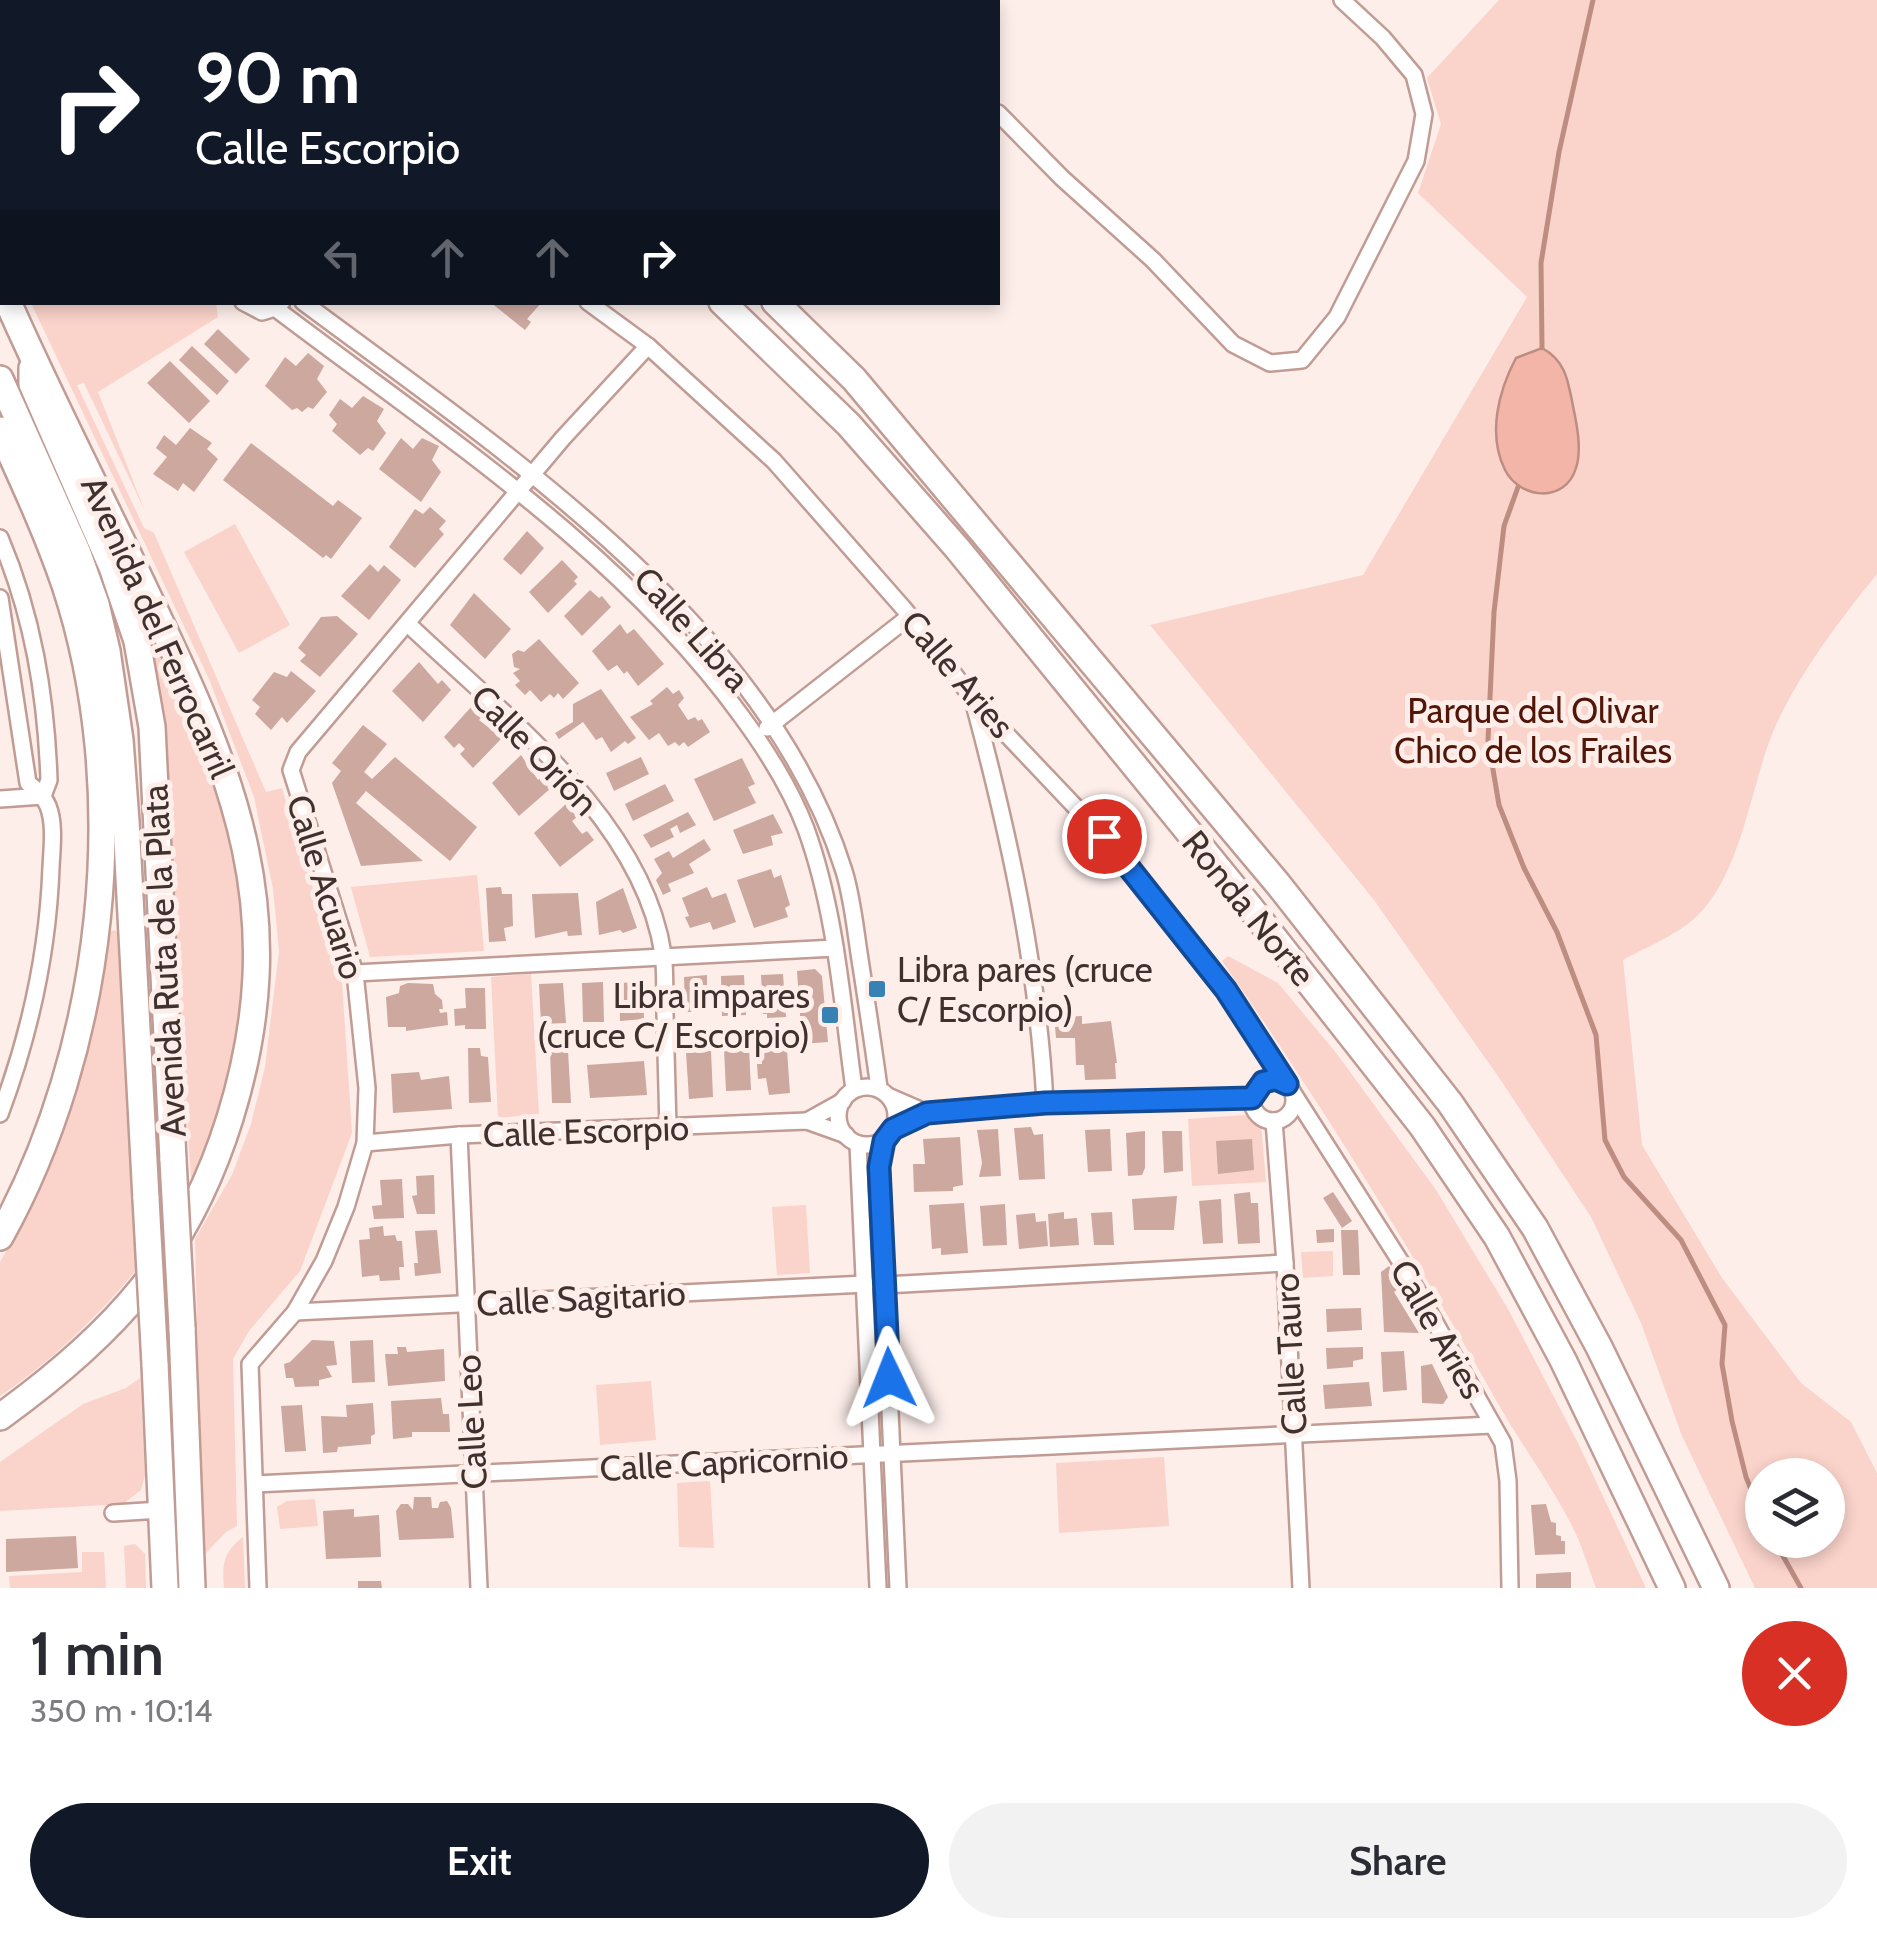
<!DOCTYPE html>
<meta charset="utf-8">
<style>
body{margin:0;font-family:Cabin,sans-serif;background:#f2f2f3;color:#2b2b33;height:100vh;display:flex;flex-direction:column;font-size:38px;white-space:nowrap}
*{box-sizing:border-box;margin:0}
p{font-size:32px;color:#7c7c81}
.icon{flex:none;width:55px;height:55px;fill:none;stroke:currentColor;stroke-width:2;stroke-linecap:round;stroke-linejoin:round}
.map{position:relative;height:1588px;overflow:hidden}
.side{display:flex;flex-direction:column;background:#fff;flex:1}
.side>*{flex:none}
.guide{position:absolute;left:0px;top:0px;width:1000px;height:305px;box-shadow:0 5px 15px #0003;background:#111827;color:#fff;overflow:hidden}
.fabs{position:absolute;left:1745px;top:1458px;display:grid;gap:20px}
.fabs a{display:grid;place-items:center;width:100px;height:100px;border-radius:50%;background:#fff;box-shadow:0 5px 15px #0003;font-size:50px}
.pin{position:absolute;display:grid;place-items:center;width:85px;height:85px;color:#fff;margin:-42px;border:5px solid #fff;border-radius:50%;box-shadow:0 2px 10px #0007}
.me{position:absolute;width:110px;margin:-55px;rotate:358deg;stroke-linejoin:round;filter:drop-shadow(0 0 8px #0008)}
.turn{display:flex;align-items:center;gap:35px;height:210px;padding:0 30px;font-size:45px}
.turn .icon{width:130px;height:130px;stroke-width:2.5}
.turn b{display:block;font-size:70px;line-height:85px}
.lanes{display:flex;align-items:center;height:95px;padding:0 30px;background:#0003;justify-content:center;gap:50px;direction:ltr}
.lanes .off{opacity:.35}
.round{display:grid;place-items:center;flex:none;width:105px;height:105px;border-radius:52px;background:#f2f2f3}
.head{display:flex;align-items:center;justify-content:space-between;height:170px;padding:0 30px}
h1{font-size:60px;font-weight:600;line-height:75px}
.button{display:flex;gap:20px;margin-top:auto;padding:20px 30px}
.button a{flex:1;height:115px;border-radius:60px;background:#111827;color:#fff;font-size:40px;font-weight:600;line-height:115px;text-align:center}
.button a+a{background:#f2f2f3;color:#2b2b33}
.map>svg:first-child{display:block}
.green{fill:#fad3ca;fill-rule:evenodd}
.water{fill:#f3b5a7;stroke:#bd8d82;stroke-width:2.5}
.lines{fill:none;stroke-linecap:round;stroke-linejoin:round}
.stream{stroke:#bd8d82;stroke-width:5}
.building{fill:#cca89f}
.minor-casing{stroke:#c09c94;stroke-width:20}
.primary-casing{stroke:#c09c94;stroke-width:30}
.trunk-casing{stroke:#c09c94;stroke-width:30}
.minor{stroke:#fff;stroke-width:15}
.primary{stroke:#fff;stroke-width:25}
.trunk{stroke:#fff;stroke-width:25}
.primary-bridge-casing{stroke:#c09c94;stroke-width:30;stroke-linecap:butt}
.primary-bridge{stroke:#fff;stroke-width:25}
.route-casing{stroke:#114b97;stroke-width:25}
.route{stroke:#1a73e8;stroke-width:18}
.poi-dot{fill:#3881b5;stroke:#fdeeea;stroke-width:4}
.labels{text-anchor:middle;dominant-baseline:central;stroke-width:10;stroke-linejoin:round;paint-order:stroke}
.street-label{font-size:35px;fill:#3f312d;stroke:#fdeeea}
.park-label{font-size:35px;fill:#521609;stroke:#fdeeea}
.poi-label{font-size:35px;fill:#3f312d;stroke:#fdeeea;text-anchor:start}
</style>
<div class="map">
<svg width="1877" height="1588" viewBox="0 0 1877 1588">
<rect width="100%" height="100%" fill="#fdeeea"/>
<g class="green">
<polygon points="0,0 165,2 2,2 2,238"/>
<path d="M1499,0H1877V574C1839,621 1800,672 1775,727C1750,785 1743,872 1696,917C1677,935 1646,947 1623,960L1642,1145L1722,1278L1801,1383L1851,1422L1877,1473V1588H1755L1682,1436L1641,1323L1591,1217L1500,1079L1374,900L1150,625L1363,575L1527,297L1418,193L1441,124L1427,78ZM1762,1475H1828V1540H1762Z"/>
<polygon points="31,303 216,303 218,317 98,392 145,511 84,383 77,385 144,528 154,533 266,792 282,788 342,983 352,1133 300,1271 249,1331 233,1359 237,1526 226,1532 203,1556 195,1239 232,1175 251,1124 265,1067 279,951 273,889 254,797 209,679"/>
<polygon points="235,524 290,625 239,653 184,552"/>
<path d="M150,631C247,796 279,1004 191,1179L167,811L145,632Z"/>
<polygon points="477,875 484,951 370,957 351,887"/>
<path d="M114,930L117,932L137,1269C97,1317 52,1361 0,1396V1262L27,1214L66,1125L95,1016L110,932Z"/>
<path d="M1228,956L1278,983L1337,1054L1436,1190L1508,1309L1579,1445L1646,1588H1596C1588,1567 1582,1544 1571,1524C1549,1481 1520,1443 1496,1400C1411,1249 1321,1103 1222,961Z"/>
<polygon points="531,974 539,1114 498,1118 491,977"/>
<polygon points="1244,1115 1261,1124 1266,1182 1192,1186 1188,1119"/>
<polygon points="806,1205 810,1273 777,1275 772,1207"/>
<polygon points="1333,1251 1333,1276 1303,1278 1301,1252"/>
<polygon points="140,1378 145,1475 141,1490 123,1504 0,1511 0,1462 83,1404 126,1388"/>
<polygon points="651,1381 656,1440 600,1445 596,1385"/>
<polygon points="1164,1457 1169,1526 1059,1533 1056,1463"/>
<polygon points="710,1481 714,1548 679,1547 677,1483"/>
<polygon points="315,1499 318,1526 280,1529 277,1507 287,1501"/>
<path d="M243,1537L245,1588H224C222,1563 223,1553 243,1537Z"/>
<polygon points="135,1544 145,1554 146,1588 126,1588 124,1546"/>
<polygon points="82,1552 104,1552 106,1588 10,1588 9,1576 82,1572"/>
</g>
<path class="water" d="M1542,348C1566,361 1568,381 1573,406C1577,425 1582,450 1576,468C1565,504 1520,499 1505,470C1487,434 1499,390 1516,358Z"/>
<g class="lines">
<g class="stream">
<polyline points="1542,348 1541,263 1559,152 1593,0"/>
<polyline points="1518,487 1504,526 1494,612 1488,740 1499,805 1524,868 1557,932 1596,1035 1605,1140 1624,1177 1681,1240 1725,1325 1722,1364 1732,1421 1746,1477 1762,1516"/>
<polyline points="1774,1540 1801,1588"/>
</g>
</g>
<g class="building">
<polygon points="490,302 542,302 527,319 531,322 525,330"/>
<polygon points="218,329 250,359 236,374 204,344"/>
<polygon points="192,346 229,381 217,395 179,360"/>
<polygon points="308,353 324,366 317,379 327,392 313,409 308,407 302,412 297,408 292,410 265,386 285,357 296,366"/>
<polygon points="170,361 210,401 189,423 147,383"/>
<polygon points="363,396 384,409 377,421 386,433 373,451 368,448 360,455 332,431 337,424 329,415 340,399 352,408"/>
<polygon points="190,428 212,443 207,449 218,459 194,492 183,483 178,491 153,474 167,457 156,448 164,435 176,445"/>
<polygon points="401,438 413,449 422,438 439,446 432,460 441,472 421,502 379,469"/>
<polygon points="251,443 333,506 338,500 362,518 331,559 326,555 323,558 223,480"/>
<polygon points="430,507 446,521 439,529 444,534 415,568 389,547 415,509 423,514"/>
<polygon points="527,531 544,548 521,575 503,559"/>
<polygon points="562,560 578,577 574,581 577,584 548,613 529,592"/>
<polygon points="370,564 378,572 384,565 401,580 369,620 341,596"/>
<polygon points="590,590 599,598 602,596 611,607 582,636 564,616"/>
<polygon points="474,593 511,629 485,659 450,625"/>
<polygon points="337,616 358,634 320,677 300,661 306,655 298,648 321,617"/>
<polygon points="620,624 627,634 634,629 664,664 638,686 627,671 624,674 617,665 608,671 592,651"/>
<polygon points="539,639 579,683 563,699 558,693 554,698 550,694 541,702 530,690 525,695 515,685 520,681 513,673 520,669 514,667 512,654 518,650 524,652"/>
<polygon points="419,662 438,684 442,680 451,690 423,722 392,691"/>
<polygon points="291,671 316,691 287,723 282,717 271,730 255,714 260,707 252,700 274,672 287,677"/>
<polygon points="667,687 673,694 679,690 684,698 678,705 688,720 695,717 698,721 702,719 710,732 688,747 684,742 679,746 675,742 668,746 659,733 649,740 630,717 653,704 650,701"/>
<polygon points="601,689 636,738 628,744 625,741 611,752 602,737 596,740 583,722 559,739 555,733 573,722 573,704"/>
<polygon points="472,706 482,716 479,720 502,738 473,768 460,754 465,749 459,743 454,748 444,737"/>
<polygon points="363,725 387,744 364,772 372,779 395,757 477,827 450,861 366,791 356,803 423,861 361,866 332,783 341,771 332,763"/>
<polygon points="521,755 538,780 542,777 551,788 519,816 492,783"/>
<polygon points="641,757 649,774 614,791 606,773"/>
<polygon points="742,758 755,784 748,787 756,803 714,821 694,779"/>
<polygon points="665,784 674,801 633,821 625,804"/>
<polygon points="566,804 577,817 572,821 582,834 587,831 594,840 560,867 534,833"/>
<polygon points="688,812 696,825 680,833 677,825 670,829 674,837 651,848 643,835"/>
<polygon points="773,814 783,833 771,836 773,845 743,854 733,830"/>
<polygon points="704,839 711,850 689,864 694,873 668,884 671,891 663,895 656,880 662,873 654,859 669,851 673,858"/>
<polygon points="771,869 774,878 781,875 790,905 785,908 788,917 754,928 737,880"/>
<polygon points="501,887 502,894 512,894 513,926 504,928 506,941 489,942 486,888"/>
<polygon points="707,887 712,898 726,893 736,922 713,930 710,922 690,928 685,917 689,916 682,898"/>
<polygon points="623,888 637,928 623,933 620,930 599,935 596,902"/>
<polygon points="578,893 582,935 568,936 567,931 535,938 532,894"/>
<polygon points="815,969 822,976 828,1042 802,1044 797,971"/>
<polygon points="783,974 786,1017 767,1018 767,1014 763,1014 761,975"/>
<polygon points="707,975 707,1012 685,1012 684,977"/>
<polygon points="744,975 746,1015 722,1016 721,976"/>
<polygon points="603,982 604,1022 583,1022 582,983"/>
<polygon points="643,982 644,1019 620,1021 619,983"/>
<polygon points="408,983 433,984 435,994 442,1000 443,1009 439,1009 440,1013 447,1012 448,1025 406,1031 406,1027 388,1027 386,997 399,993 400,986"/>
<polygon points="563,983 566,1023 541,1024 539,984"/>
<polygon points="465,988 485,988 486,1029 465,1029 465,1025 455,1026 454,1009 466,1008"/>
<polygon points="1082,1016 1082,1024 1111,1021 1117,1063 1115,1063 1116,1079 1085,1080 1084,1065 1076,1065 1075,1038 1056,1038 1055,1027 1060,1026 1060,1017"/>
<polygon points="761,1038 783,1038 783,1050 787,1050 790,1093 769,1095 766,1078 758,1079 757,1064 762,1064"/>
<polygon points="749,1047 751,1090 726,1091 724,1048"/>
<polygon points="468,1048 480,1048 481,1056 488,1057 491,1102 469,1103"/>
<polygon points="550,1051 568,1051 571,1103 552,1103"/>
<polygon points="711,1051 713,1097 689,1099 686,1052"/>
<polygon points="644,1061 647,1095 590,1098 587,1065"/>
<polygon points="419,1072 421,1080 449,1076 452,1109 393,1113 391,1074"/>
<polygon points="1031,1127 1034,1135 1043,1134 1045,1179 1019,1180 1014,1128"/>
<polygon points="998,1129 1001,1176 979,1177 982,1163 977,1130"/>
<polygon points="1110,1129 1112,1171 1088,1172 1085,1130"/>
<polygon points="1145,1131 1145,1168 1142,1175 1128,1176 1126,1133"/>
<polygon points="1162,1131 1182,1131 1183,1171 1164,1173"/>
<polygon points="960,1137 963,1185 953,1187 953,1191 914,1192 913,1164 925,1164 923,1139"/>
<polygon points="1252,1139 1254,1170 1218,1174 1216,1141"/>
<polygon points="434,1175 435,1214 417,1214 412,1196 417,1195 416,1176"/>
<polygon points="402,1179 404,1218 374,1219 372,1206 382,1205 380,1180"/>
<polygon points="1250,1192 1251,1203 1258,1203 1260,1243 1238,1244 1234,1194"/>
<polygon points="1333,1192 1352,1221 1342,1228 1323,1198"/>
<polygon points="1177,1196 1174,1230 1134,1230 1132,1199"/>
<polygon points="1221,1199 1223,1243 1203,1244 1199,1201"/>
<polygon points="964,1203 968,1253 941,1255 941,1248 932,1249 929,1205"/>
<polygon points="1005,1204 1007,1245 983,1246 980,1206"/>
<polygon points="1064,1212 1064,1219 1077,1218 1079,1245 1050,1247 1048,1214"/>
<polygon points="1112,1212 1114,1245 1094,1245 1091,1213"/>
<polygon points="1035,1213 1036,1222 1046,1221 1048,1246 1019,1249 1016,1215"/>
<polygon points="383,1226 384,1236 395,1235 397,1241 402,1241 404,1267 399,1267 400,1280 380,1281 379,1275 362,1277 359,1240 370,1239 369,1228"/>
<polygon points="1334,1229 1334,1242 1317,1243 1316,1230"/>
<polygon points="437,1230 441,1273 415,1276 414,1263 418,1263 415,1231"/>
<polygon points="1341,1230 1358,1230 1360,1275 1343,1275"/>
<polygon points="1389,1266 1402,1287 1394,1292 1419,1333 1384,1332 1381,1272"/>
<polygon points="1361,1308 1362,1330 1327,1332 1326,1309"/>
<polygon points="312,1340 334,1341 337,1365 326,1366 332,1377 319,1380 319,1386 295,1387 293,1378 286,1378 284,1364 290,1362"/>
<polygon points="373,1340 375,1382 352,1383 350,1341"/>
<polygon points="397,1347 406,1347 407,1352 444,1349 445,1381 388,1386 385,1354 398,1354"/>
<polygon points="1363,1347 1363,1359 1353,1361 1353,1367 1327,1369 1326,1348"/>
<polygon points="1404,1351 1407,1390 1383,1392 1381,1352"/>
<polygon points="1432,1364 1448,1397 1443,1404 1422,1403 1421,1366"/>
<polygon points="1369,1382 1372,1406 1325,1409 1323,1385"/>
<polygon points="441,1398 443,1414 449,1414 450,1432 412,1432 412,1437 393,1439 391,1401"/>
<polygon points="373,1403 375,1434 371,1436 371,1444 338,1447 337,1452 323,1453 321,1416 347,1417 346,1405"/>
<polygon points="302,1405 306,1451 285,1452 281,1406"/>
<polygon points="414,1497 431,1497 432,1508 438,1508 440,1502 447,1501 451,1508 454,1538 399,1540 396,1511 401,1504 408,1504 413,1510"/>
<polygon points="1546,1504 1551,1522 1556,1523 1556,1535 1561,1536 1561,1541 1565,1541 1565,1554 1535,1555 1531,1505"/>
<polygon points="354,1509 354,1517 379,1515 381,1557 326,1559 323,1511"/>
<polygon points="76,1536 78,1568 6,1572 6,1539"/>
<polygon points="1571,1572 1571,1588 1536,1588 1536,1574"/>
<polygon points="358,1581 381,1581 382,1588 358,1588"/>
</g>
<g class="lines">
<g class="minor-casing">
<g id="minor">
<polyline points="344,0 348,2"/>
<polyline points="884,0 887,2"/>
<polyline points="998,113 1062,178 1153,260 1233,344 1270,363 1302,360 1337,317 1416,161 1424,114 1414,75 1383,38 1342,0"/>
<polyline points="243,302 262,312 275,308 282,302"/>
<path d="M303,302C500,449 768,625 844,871C852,897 855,926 859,953C866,998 873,1043 879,1088"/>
<polyline points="588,302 648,346 774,461 905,610 973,699 1103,836 1225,991 1287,1084"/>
<path d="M275,308C437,431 622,551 742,717C767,751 791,789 806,829C836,912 842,1002 854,1089"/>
<path d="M0,538C33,616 46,695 49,780L43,796"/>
<path d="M0,598L28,783C37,790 44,796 48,806C55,823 52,848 51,867C48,952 30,1034 0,1114"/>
<path d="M408,624C501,713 643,819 663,954C666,973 664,994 665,1014C666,1052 667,1090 668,1128"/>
<path d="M974,704C1009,835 1038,967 1045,1103"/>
<polyline points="767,728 910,616"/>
<polyline points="0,799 43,796"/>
<polyline points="355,973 835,948"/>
<circle cx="1273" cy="1100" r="21"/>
<circle cx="867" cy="1116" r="29"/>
<polyline points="1293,1093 1402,1264 1503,1443 1508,1481 1510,1588"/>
<polyline points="890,1097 927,1113"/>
<polyline points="807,1121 843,1101"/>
<polyline points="1274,1121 1285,1263 1301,1588"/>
<polyline points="893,1129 927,1113 1045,1103 1253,1098"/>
<polyline points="459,1135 479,1588"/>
<polyline points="884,1141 879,1167 898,1588"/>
<polyline points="365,1143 459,1135 807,1121 846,1135"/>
<polyline points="858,1144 878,1588"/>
<polyline points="885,1285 1285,1263"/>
<polyline points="295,1312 866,1284"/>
<polyline points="255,1484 1492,1425"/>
<polyline points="113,1513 161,1510"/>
<polyline points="258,1588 250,1364 295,1312 324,1261 346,1207 365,1143 367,1088 355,973 291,770 298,752 563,438 648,346"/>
</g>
</g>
<g class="primary-casing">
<g id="primary">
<polyline points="32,368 32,384 112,567 137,641 152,727 173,1160"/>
<polyline points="0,379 77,551 96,604 107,651 120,740 126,821 146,1199"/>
<polyline points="182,1328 192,1588"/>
<polyline points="155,1364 165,1588"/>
</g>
</g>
<g class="trunk-casing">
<g id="trunk">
<polyline points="215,0 225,2"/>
<polyline points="315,0 320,2"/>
<polyline points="722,302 849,425 957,548 1249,906 1422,1126 1497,1237 1563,1360 1672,1588"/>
<polyline points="775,302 854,379 1278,884 1450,1103 1535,1228 1599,1347 1716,1588"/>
<path d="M0,430C23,481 47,532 65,585C133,791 105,1048 0,1237"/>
<path d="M0,1417C115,1334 187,1256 230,1118C293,915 235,777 148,596C102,498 52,402 8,302"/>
</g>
</g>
<use href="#minor" class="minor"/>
<use href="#primary" class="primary"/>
<use href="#trunk" class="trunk"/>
<g class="primary-bridge-casing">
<g id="primary-bridge">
<polyline points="173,1160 182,1328"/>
<polyline points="146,1199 155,1364"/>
</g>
</g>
<use href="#primary-bridge" class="primary-bridge"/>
</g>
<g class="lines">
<g class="route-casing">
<polyline id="route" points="889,1378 879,1167 884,1141 893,1129 927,1113 1045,1103 1252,1098 1263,1082 1276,1079 1287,1084 1226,990 1104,836"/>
</g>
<use href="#route" class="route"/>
</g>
<g class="poi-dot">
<rect x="867" y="979" width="20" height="20" rx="5"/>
<rect x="820" y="1005" width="20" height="20" rx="5"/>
</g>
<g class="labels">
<g class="street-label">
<text transform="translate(158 627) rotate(66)">Avenida del Ferrocarril</text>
<text transform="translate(692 629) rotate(48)">Calle Libra</text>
<text transform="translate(958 674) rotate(50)">Calle Aries</text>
<text transform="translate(535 750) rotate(46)">Calle Orión</text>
<text transform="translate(326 887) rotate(73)">Calle Acuario</text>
<text transform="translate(1249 908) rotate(51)">Ronda Norte</text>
<text transform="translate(164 961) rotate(-93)">Avenida Ruta de la Plata</text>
<text transform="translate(586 1131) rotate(-2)">Calle Escorpio</text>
<text transform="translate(581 1298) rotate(-3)">Calle Sagitario</text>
<text transform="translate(1438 1329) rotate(60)">Calle Aries</text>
<text transform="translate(1290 1354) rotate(-93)">Calle Tauro</text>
<text transform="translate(471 1422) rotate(-93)">Calle Leo</text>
<text transform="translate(724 1462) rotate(-3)">Calle Capricornio</text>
</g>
<g class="park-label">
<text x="1533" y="710">Parque del Olivar<tspan x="1533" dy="40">Chico de los Frailes</tspan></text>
</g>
<g class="poi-label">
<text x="897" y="969">Libra pares (cruce<tspan x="897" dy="40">C/ Escorpio)</tspan></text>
<text x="810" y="995" text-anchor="end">Libra impares<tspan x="810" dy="40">(cruce C/ Escorpio)</tspan></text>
</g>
</g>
</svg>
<div class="fabs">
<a><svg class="icon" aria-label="layers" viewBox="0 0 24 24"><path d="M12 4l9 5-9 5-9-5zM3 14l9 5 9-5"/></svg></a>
</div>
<div class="pin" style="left:1104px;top:836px;background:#d93025"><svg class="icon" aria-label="arrive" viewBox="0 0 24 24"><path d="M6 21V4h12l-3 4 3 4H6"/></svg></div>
<svg class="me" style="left:889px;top:1378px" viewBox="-20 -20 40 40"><path d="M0-17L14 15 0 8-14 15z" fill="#1a73e8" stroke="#fff" stroke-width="4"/></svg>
<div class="guide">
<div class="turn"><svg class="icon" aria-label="right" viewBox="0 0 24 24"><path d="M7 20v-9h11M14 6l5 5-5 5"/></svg><div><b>90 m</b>Calle Escorpio</div></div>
<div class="lanes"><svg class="icon off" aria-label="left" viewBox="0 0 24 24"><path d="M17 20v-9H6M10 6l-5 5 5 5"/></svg><svg class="icon off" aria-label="ahead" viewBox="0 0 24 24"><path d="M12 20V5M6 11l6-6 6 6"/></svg><svg class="icon off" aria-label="ahead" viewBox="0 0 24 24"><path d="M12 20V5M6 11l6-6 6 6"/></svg><svg class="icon" aria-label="right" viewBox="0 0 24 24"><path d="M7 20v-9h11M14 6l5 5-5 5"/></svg></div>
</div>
</div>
<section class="side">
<div class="head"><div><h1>1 min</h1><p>350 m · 10:14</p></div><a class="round" style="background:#d93025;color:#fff"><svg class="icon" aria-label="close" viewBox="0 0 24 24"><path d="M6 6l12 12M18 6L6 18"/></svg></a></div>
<div class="button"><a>Exit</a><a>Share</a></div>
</section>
